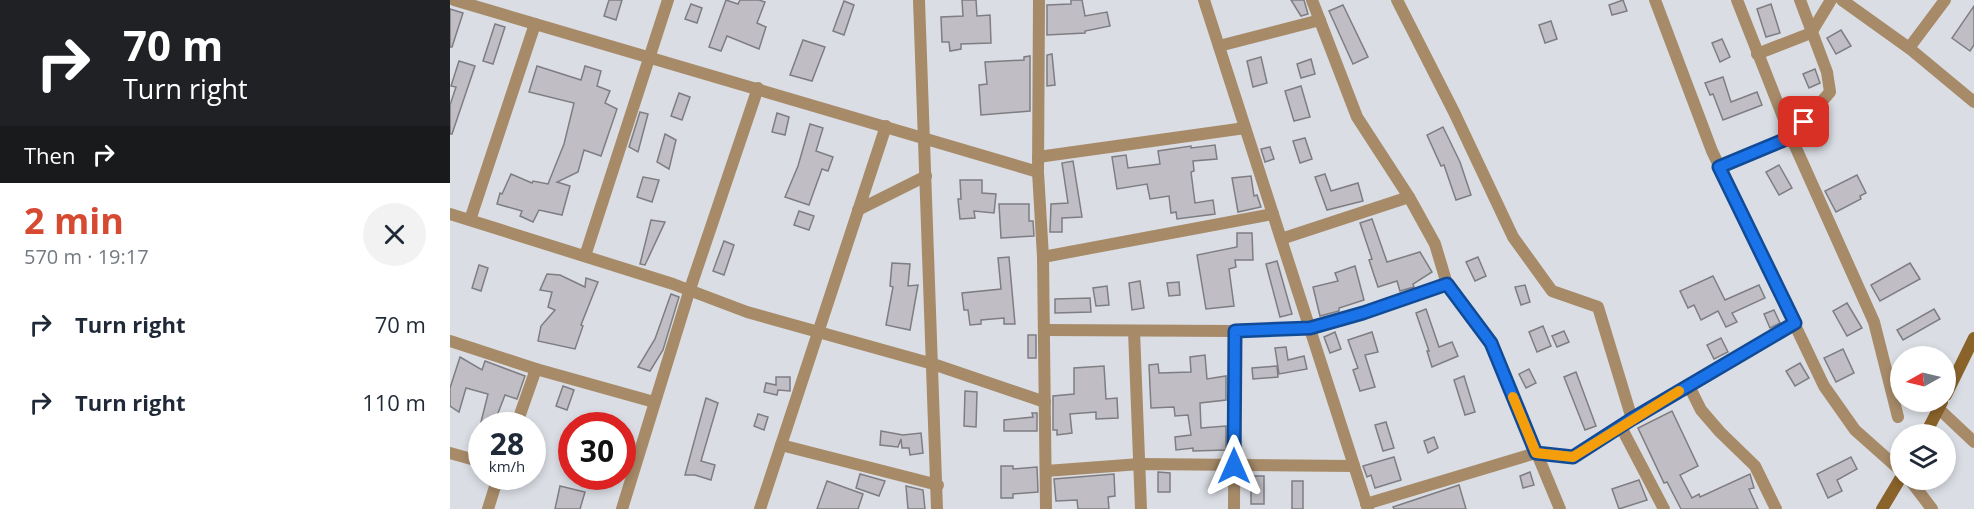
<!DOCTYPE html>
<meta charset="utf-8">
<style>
body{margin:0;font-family:"Open Sans",sans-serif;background:#f2f2f3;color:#1f2937;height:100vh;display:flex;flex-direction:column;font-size:22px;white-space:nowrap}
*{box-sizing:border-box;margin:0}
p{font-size:20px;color:#747a83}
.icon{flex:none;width:33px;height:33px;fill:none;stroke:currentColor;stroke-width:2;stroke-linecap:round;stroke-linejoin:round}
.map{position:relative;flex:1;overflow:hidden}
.details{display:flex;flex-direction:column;background:#fff;width:450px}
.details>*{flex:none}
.top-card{background:#202124;color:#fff;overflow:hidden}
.needle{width:39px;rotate:262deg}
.buttons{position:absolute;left:1440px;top:346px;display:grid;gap:12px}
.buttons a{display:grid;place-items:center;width:66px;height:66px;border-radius:50%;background:#fff;box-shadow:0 3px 9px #0003;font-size:30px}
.speed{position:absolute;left:18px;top:412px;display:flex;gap:12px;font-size:30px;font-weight:700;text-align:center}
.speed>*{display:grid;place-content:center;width:78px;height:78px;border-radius:50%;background:#fff;box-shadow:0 3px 9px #0003;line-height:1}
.speed small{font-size:15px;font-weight:400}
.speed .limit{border:9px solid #d22;background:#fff;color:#111}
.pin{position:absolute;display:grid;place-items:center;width:51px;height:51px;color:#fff;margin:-26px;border-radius:12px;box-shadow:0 3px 9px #0006}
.me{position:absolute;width:66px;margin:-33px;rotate:0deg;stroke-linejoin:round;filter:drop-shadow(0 0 4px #0008)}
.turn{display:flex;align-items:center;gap:21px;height:126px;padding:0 24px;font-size:27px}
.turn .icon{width:78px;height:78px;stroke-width:2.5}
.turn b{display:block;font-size:42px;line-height:51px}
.then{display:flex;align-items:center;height:57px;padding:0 24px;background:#0003;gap:12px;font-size:22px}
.round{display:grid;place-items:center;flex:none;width:63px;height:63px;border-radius:32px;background:#f2f2f3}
.headline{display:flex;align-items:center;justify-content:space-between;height:102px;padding:0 24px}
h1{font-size:36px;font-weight:700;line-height:45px;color:#d54a30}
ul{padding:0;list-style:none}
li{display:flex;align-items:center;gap:18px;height:78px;padding:0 24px}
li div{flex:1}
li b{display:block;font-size:22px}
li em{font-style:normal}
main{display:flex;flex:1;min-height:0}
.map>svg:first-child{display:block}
.building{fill:#c0bec4;stroke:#7e7d82;stroke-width:1.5}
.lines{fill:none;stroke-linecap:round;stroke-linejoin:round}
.street{stroke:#a78b69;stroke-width:12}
.secondary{stroke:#8a632b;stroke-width:12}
.route-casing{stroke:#114b97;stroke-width:15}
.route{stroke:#1a73e8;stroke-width:10}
.slow{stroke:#f59e0b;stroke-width:10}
</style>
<main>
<section class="details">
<div class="top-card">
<div class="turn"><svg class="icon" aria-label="right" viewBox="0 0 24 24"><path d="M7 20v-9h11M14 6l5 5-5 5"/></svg><div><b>70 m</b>Turn right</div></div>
<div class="then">Then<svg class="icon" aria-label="right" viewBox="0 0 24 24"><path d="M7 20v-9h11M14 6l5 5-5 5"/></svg></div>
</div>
<div class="headline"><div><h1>2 min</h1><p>570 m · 19:17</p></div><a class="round"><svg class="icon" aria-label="close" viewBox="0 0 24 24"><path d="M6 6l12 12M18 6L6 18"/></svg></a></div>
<ul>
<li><svg class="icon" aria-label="right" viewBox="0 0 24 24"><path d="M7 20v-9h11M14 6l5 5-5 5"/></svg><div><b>Turn right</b></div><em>70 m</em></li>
<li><svg class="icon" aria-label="right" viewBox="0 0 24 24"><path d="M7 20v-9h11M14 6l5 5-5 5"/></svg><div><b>Turn right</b></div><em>110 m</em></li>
</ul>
</section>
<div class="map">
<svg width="1524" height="509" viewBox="0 0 1524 509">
<rect width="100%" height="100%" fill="#dadee4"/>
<g class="building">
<polygon points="159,0 172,0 166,20 154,16"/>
<polygon points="276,0 288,4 290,0 309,0 315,2 307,23 316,27 309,49 277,36 271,51 259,47"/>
<polygon points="512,0 526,0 527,16 540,15 541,43 511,44 511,49 500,51 499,42 492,42 491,17 513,16"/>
<polygon points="621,0 632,0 635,16 657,12 660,26 635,31 635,33 597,35 597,5 621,4"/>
<polygon points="841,0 854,0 858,14 851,16"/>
<polygon points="1173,0 1177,11 1162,15 1159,5"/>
<polygon points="394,1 404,5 394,35 383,31"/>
<polygon points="241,4 252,8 247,23 235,19"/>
<polygon points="1321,4 1330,33 1316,37 1307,9"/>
<polygon points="893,5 918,57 903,64 879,11"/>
<polygon points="1524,6 1524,45 1520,51 1502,38"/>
<polygon points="0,9 13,13 2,47 0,47"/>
<polygon points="1101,21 1107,39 1095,43 1089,25"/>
<polygon points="45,24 55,27 43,64 33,61"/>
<polygon points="1391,30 1401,46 1386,54 1377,38"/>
<polygon points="1272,39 1280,57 1270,62 1262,43"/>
<polygon points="353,40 375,47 362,81 340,75"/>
<polygon points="602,54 605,85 597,86 597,55"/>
<polygon points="580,56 580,111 531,115 529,85 537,84 535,62 574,60 574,57"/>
<polygon points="811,57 817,83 803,87 797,61"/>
<polygon points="861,59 865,74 851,78 847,64"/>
<polygon points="9,61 25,66 2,134 0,134 0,105 6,87 1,86"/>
<polygon points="87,66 131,80 135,66 151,71 147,86 160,91 155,103 167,109 151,156 134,150 128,172 107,182 120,186 112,215 89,210 83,222 70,216 72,211 47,204 50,193 52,194 61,174 82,183 83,181 98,184 114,144 124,103 79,92"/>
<polygon points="1365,69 1370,83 1359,88 1353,74"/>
<polygon points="1273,77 1281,102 1307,92 1312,105 1273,120 1263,94 1260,95 1255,83"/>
<polygon points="851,86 860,117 844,121 835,91"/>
<polygon points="229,93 240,97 232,120 221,116"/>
<polygon points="190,112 198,114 188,152 179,147"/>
<polygon points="327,113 339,117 335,135 322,132"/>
<polygon points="360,124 373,128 366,151 383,157 378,171 372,169 359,205 335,197 348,166"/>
<polygon points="993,127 1010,162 1021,195 1006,200 994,165 991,166 977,135"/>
<polygon points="215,134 226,140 219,169 207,162"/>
<polygon points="855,138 862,159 850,163 843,141"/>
<polygon points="765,145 767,159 743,161 744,171 741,172 745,203 763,200 765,214 727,219 726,212 721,213 719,196 700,199 697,184 667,189 662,157 676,155 678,168 710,164 708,151 741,146 741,148"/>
<polygon points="820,147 824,159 815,162 811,149"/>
<polygon points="623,161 632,217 612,218 612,232 600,232 601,204 618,203 612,163"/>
<polygon points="1329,165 1342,188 1329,195 1316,172"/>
<polygon points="875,174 881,191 908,183 913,201 877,210 865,177"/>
<polygon points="1407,175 1416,193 1410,196 1411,199 1386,212 1375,191"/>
<polygon points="801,176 804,196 807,195 811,207 788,212 782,178"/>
<polygon points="193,177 209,180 202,202 187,197"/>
<polygon points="510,180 532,180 532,193 546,194 544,213 524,211 525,218 510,219 508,199 511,199"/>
<polygon points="549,204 579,204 579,221 583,221 584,236 551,238"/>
<polygon points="349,211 364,216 359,230 344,225"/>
<polygon points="922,219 937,262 970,252 982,272 963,284 964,287 950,291 947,281 928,287 919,260 922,259 910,223"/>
<polygon points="201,220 215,222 195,265 190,264"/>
<polygon points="787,233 802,233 803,260 785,260 786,267 779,269 784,306 756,309 747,255 787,247"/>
<polygon points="274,241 284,245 274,275 263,271"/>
<polygon points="559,257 565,324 554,324 554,318 531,320 531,324 520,325 518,310 514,310 512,293 551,289 548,258"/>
<polygon points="1028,257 1036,276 1025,281 1016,262"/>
<polygon points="827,261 842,314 830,317 816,264"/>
<polygon points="442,263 460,264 458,286 468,285 460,330 436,325 443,287 440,286"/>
<polygon points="1460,263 1470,279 1430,301 1421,285"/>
<polygon points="29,265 38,268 31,291 22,288"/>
<polygon points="905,266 914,300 889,308 889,311 870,316 863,287 888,281 885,273"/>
<polygon points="97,274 110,275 135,287 136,278 148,282 131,325 133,326 125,349 88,341 91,326 105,310 98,307 102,292 90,290"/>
<polygon points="1263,276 1275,300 1309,285 1315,298 1282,313 1287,322 1276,327 1268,311 1251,320 1244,305 1238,308 1230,291"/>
<polygon points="690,281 694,308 682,310 679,283"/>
<polygon points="729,282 730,295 719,296 717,283"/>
<polygon points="1075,285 1080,302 1071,305 1065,287"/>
<polygon points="657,286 659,305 646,306 643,288"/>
<polygon points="221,294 229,297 213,350 200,371 188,367 205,339"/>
<polygon points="640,298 641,312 605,313 605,299"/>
<polygon points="1397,303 1412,328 1397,336 1383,311"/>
<polygon points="976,309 989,347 1002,342 1008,356 982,367 977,351 979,351 966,313"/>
<polygon points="1484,309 1490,319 1453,340 1447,330"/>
<polygon points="1324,310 1330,323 1320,328 1314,314"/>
<polygon points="1093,326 1101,346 1087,352 1079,332"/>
<polygon points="1114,331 1119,342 1107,347 1102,336"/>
<polygon points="885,332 891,349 880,353 874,337"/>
<polygon points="922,332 928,352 915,355 925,387 910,391 903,370 908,368 898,340"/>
<rect x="578" y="335" width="8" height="23"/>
<polygon points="1271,338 1278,352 1264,359 1257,345"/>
<polygon points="836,347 838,360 854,356 857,369 829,374 825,348"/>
<polygon points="1393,349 1404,373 1386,382 1374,358"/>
<polygon points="755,355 757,379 776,376 776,400 750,403 751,428 776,426 776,450 743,451 743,448 726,450 725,437 741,435 738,415 725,416 724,407 701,408 699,365 708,364 709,373 741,372 740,357"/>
<polygon points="10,357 32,370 35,361 75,376 67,399 55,395 43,426 30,426 38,394 16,388 9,412 0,406 0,388"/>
<polygon points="1350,363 1359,378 1345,386 1336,371"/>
<polygon points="654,366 656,399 667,398 668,418 646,419 646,412 620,414 622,433 607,435 607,430 603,430 603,396 624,394 624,368"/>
<polygon points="827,366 828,377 803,379 802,368"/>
<polygon points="1079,369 1086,383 1076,388 1069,374"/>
<polygon points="1126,372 1146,426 1135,430 1114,377"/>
<polygon points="1014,376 1025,412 1015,415 1004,380"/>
<polygon points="326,377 340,377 340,391 328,390 327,395 314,392 316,383 326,385"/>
<polygon points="113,386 124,390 117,410 106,406"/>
<polygon points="515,391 527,392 526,427 514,426"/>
<polygon points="256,398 268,403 251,461 265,465 261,480 245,475 235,475"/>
<polygon points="1222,411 1248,466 1230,475 1242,498 1249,494 1250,497 1300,474 1304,488 1299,489 1308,509 1231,509 1217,482 1214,483 1188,428"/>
<polygon points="582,413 587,413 587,431 554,431 554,420 583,417"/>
<polygon points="308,414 318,417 314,430 304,426"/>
<polygon points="936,422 944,448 933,451 925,425"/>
<polygon points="431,431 453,435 471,433 473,453 460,455 459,448 452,448 451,439 448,447 430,445"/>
<polygon points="984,437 988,448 978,453 974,441"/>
<polygon points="176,442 183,445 179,460 172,457"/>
<polygon points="944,457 951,480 925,488 921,475 917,477 913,466"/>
<polygon points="1401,457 1407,469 1387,480 1392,491 1378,498 1367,474"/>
<polygon points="551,466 563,466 563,469 587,467 588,492 563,494 563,498 551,498"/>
<polygon points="708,472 720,473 720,492 708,492"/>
<polygon points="1080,472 1084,485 1073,488 1070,476"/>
<polygon points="410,474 435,481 429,496 406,488"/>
<polygon points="664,474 665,496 658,497 659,509 628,509 627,500 606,501 604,479"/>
<rect x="801" y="476" width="13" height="28"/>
<polygon points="1189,480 1197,500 1169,509 1162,489"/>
<polygon points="377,481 413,494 408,509 367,509"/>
<rect x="842" y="481" width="11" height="28"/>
<polygon points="1009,485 1016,509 944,509 943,507"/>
<polygon points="110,486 135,492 130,509 105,509"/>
<polygon points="456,486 473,490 475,509 458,509"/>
</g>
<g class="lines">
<g class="street">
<polyline points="4,0 588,172"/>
<polyline points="469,0 487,509"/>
<polyline points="589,0 588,172 593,257 596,509"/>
<polyline points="754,0 918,509"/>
<polyline points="862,0 907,117 959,197 985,244 997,284 1041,343 1110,509"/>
<polyline points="947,0 1004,112 1063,237 1102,291 1148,307 1182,419"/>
<polyline points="1205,0 1262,151 1374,386 1405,430 1450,470"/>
<polyline points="1350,0 1377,72 1380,92 1341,137 1424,322 1448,417"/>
<polyline points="1392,0 1459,48 1524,102"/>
<polyline points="769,46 870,20"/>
<polyline points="1459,48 1495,0"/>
<polyline points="1307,54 1361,33 1381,0"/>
<polyline points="588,157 795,128"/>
<polyline points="1270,167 1341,137 1287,0"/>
<polyline points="408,210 476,176"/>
<polyline points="0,214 223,284 297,312 483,364 595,402"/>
<polyline points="20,220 85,24"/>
<polyline points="831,239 959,197"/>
<polyline points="135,256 218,0"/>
<polyline points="593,257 823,214"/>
<polyline points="594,330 785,331 859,328 913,313 997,284"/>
<polyline points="684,331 691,509"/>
<polyline points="0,341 86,369 204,402"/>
<polyline points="1239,386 1251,410 1270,432 1305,466 1326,509"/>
<polyline points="1489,409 1524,442"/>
<polyline points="66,426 86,369"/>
<polyline points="1171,427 1214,509"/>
<polyline points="331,445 488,485"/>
<polyline points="0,453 32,462"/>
<polyline points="596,471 690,464 904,466"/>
<polyline points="1460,480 1482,509"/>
<polyline points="916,504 1086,453 1123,457 1182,419 1345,323"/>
<polyline points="38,509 48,477"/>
<polyline points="172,509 239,292 308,88"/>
<polyline points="310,509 436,126"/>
<polyline points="784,509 785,331"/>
</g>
<g class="secondary">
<polyline points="1496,395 1524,338"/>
<polyline points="1475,435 1492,402"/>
<polyline points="1432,509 1450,479"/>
</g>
</g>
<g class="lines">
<g class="route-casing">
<polyline id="route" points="784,466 785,331 860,328 913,313 997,284 1041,343 1086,453 1123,457 1182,419 1345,323 1269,167 1341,137 1354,122"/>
</g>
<use href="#route" class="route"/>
<polyline class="slow" points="1063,397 1086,453 1123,457 1229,391"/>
</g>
</svg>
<div class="buttons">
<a><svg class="needle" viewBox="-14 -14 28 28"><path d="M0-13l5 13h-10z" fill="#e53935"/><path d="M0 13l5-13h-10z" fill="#747a83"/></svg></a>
<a><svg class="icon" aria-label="layers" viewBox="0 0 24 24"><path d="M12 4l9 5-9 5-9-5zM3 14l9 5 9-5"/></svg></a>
</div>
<div class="speed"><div>28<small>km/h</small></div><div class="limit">30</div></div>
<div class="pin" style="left:1354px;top:122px;background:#d93025"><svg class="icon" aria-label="arrive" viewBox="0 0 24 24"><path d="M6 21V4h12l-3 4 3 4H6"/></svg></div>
<svg class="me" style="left:784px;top:466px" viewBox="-20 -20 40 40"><path d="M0-17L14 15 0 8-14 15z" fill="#1a73e8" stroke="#fff" stroke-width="4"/></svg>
</div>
</main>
